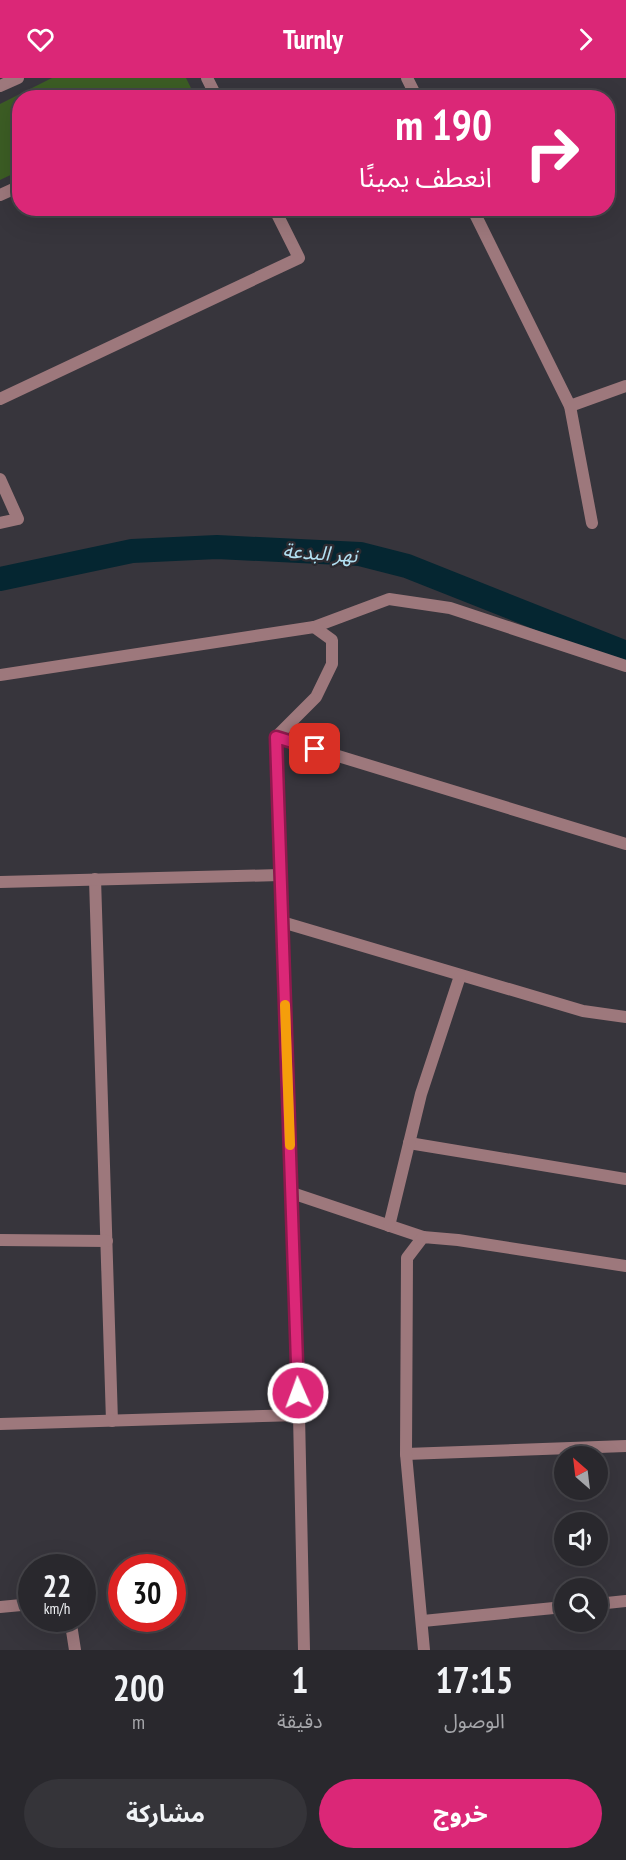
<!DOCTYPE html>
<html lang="ar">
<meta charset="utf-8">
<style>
body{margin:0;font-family:"PT Sans Narrow","Noto Sans Arabic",sans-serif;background:#353439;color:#f1f3f6;direction:rtl;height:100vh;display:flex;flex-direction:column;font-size:22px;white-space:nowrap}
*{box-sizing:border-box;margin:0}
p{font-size:20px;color:#a5a6aa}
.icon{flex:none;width:33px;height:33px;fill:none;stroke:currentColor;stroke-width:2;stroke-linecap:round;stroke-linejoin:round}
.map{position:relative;height:1572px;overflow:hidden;direction:ltr}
.drawer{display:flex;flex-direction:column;background:#29282d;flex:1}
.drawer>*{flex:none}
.guide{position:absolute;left:12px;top:12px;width:603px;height:126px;border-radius:24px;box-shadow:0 6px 24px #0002,0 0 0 2px #454449;direction:rtl;background:#db2777;color:#fff;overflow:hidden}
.needle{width:39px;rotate:332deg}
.controls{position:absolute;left:554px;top:1368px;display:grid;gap:12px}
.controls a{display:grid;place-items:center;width:54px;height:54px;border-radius:50%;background:#29282d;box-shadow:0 6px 24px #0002,0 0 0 2px #454449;font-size:30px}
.speed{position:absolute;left:18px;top:1476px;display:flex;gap:12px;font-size:30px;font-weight:700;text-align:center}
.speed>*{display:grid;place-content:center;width:78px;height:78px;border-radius:50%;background:#29282d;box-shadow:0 6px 24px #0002,0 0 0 2px #454449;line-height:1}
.speed small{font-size:15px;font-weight:400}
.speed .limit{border:9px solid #d22;background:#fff;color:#111}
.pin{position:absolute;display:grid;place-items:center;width:51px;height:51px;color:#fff;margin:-26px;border-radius:12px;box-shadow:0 3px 9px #0006}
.me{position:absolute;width:66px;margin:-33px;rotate:358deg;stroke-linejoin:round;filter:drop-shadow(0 0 4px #0008)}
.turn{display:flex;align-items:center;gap:21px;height:126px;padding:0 24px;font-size:27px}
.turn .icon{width:78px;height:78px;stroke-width:2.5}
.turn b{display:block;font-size:42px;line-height:51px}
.eta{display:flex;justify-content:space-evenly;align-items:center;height:102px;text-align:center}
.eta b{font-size:36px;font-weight:700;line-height:42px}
.action{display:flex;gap:12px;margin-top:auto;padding:12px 24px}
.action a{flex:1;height:69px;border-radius:36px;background:#db2777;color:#fff;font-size:24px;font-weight:700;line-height:69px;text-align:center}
.action a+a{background:#353439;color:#f1f3f6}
header{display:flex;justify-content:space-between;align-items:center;height:78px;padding:0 24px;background:#db2777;color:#fff;font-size:27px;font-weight:700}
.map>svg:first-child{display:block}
.green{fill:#3c5d24}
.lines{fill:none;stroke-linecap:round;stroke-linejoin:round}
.canal{stroke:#052631;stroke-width:24}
.street{stroke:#9d787c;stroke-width:12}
.route-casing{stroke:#8e194d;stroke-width:15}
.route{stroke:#db2777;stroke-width:10}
.slow{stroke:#f59e0b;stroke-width:10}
.labels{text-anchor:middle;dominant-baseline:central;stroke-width:5;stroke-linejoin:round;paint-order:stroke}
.water-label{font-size:20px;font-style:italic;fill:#b2e0f2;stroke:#2d2b31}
</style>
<header><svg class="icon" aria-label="forward" viewBox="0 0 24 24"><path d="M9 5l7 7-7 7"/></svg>Turnly<svg class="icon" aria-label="heart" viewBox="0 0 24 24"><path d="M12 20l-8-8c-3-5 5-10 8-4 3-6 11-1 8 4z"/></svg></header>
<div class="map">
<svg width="626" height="1572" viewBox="0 0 626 1572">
<rect width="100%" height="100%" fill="#37353c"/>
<polygon class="green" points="52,0 186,0 191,10 170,19 20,20 19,93 0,102 0,26"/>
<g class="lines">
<polyline class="canal" points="0,501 132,473 217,469 360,476 407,488 626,575"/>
<g class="street">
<polyline points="207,0 217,20"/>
<polyline points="407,0 417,20"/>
<polyline points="0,8 18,0"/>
<polyline points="0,117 20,108"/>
<polyline points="472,130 570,328 592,445"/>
<polyline points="0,321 299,180 274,130"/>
<polyline points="570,328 626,308"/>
<polyline points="0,401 18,441 0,445"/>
<polyline points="314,549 389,521 450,530 626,588"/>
<polyline points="0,597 314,549 332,562 332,586 316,619 276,659 299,1337 304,1572"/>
<polyline points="276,659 626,766"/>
<polyline points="95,801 112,1343"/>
<polyline points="0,804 280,797"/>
<polyline points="282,844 583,933 626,939"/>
<polyline points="409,1065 626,1101"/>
<polyline points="292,1115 423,1159"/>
<polyline points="389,1148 421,1016 460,898"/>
<polyline points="0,1162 107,1163"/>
<polyline points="0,1346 299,1337"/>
<polyline points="406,1376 626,1368"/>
<polyline points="597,1526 626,1523"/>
<polyline points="0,1529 32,1526"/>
<polyline points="70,1540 75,1572"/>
<polyline points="423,1543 564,1529"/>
<polyline points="424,1572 406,1376 407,1180 423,1159 458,1162 626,1188"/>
</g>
</g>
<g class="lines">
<g class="route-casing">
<polyline id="route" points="298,1315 276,659 315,671"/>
</g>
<use href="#route" class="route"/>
<polyline class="slow" points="285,927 290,1067"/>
</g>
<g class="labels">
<g class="water-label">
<text transform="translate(320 475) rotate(4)">نهر البدعة</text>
</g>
</g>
</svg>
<div class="controls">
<a><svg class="needle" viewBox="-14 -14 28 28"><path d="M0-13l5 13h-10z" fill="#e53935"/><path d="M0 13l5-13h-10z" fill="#a5a6aa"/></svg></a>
<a><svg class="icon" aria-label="sound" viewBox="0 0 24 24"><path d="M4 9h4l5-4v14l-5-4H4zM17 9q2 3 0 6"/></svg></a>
<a><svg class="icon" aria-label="search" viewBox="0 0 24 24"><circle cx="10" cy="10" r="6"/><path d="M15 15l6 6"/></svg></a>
</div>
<div class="speed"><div>22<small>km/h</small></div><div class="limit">30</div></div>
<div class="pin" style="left:315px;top:671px;background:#d93025"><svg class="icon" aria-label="arrive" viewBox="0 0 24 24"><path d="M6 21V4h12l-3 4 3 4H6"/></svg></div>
<svg class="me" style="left:298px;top:1315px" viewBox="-20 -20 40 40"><circle r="17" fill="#db2777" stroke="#fff" stroke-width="3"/><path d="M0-11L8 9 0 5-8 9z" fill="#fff"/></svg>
<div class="guide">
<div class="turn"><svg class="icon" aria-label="right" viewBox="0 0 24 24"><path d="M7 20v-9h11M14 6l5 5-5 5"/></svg><div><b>190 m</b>انعطف يمينًا</div></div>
</div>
</div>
<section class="drawer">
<div class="eta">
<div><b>17:15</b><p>الوصول</p></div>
<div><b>1</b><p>دقيقة</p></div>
<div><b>200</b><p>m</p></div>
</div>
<div class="action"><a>خروج</a><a>مشاركة</a></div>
</section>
